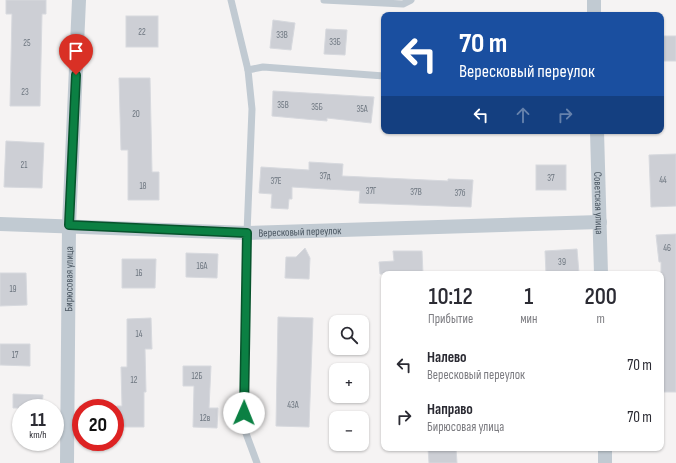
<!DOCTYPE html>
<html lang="ru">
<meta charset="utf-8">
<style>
body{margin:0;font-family:"Sofia Sans Condensed",sans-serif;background:#f2f2f3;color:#2b2b33;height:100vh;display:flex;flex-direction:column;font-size:15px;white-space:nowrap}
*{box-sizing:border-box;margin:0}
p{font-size:13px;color:#7c7c81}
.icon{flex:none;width:22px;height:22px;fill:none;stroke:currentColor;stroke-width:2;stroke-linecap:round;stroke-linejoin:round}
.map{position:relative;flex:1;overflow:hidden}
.drawer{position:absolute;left:381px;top:271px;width:283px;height:180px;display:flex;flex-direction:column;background:#fff;border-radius:8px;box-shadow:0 1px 3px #0004}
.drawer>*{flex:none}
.top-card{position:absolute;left:381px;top:12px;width:283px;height:122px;border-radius:8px;box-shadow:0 1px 3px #0004;background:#1a4fa0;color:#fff;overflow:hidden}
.controls{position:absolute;left:329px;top:315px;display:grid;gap:8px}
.controls a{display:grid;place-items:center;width:40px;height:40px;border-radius:8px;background:#fff;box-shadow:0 1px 3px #0004;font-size:20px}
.speed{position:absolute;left:12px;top:399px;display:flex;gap:8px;font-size:20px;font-weight:700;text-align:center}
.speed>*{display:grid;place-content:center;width:52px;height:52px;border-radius:50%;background:#fff;box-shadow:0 1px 3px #0004;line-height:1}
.speed small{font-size:10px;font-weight:400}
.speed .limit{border:6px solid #d22;background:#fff;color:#111}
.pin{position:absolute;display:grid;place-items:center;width:34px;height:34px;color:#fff;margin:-41px -17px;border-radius:50% 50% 50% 0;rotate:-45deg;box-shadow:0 0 4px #0007}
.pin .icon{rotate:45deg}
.me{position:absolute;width:44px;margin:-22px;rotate:1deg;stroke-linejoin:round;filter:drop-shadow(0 0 3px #0008)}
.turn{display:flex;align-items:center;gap:14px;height:84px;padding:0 12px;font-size:18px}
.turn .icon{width:52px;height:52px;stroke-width:2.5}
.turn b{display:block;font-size:28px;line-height:34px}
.lanes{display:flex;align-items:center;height:38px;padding:0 12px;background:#0003;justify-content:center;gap:20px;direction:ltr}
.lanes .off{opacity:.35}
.eta{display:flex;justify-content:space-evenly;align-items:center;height:68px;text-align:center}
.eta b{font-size:24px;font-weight:600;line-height:28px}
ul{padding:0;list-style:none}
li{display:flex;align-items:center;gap:12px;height:52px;padding:0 12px}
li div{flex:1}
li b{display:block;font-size:15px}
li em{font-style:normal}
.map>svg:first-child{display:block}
.building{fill:#cdcfd5;stroke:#d7d9de}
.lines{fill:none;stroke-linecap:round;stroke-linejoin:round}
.service{stroke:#c1cad2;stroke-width:7}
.minor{stroke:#c1cad2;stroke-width:14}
.route-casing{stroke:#07532c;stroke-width:10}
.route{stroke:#0b8043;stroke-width:7}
.labels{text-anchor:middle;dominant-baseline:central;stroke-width:4;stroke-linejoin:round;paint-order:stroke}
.number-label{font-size:9px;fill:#6b747e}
.street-label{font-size:11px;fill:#4a5661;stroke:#fff}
</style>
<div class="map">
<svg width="676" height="463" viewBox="0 0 676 463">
<rect width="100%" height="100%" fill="#f5f3f3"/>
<g class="building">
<polygon points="6,0 46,0 46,14 42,14 40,106 10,106 12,14 6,14"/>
<rect x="126" y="16" width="32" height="31"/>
<polygon points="273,20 295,23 291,50 270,48"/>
<polygon points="326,29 347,30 345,55 324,54"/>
<rect x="661" y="36" width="15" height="25"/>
<polygon points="119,78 150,78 152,172 159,172 159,200 128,200 128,150 121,150"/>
<polygon points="273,91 374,97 371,123 327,118 327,121 272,116"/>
<polygon points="6,141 44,143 42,188 4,187"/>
<polygon points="676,154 676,206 651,207 649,155"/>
<polygon points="309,162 343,164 342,176 448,181 448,179 473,180 471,207 359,203 360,191 292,187 292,199 289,199 288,209 271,208 272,194 259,193 261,167 309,170"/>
<rect x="536" y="165" width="30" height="25"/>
<polygon points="676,234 676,392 661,392 661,262 659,262 656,235"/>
<polygon points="305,248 310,258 309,279 285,278 286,257 296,257"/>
<polygon points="577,249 579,273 546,274 545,251"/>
<polygon points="393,251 422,251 423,274 380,274 379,262 394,261"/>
<polygon points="186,253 218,254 217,278 186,277"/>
<polygon points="122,259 156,259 155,288 122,288"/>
<polygon points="0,273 26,273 27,305 0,306"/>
<polygon points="278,317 313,318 309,427 276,426"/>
<polygon points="151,318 152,349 145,349 146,392 144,392 144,427 116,427 117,406 122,406 121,367 127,367 127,319"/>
<polygon points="0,344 30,344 30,366 0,365"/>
<polygon points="183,366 211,366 209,408 218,408 217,428 193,427 194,386 183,386"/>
<polygon points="13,394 43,395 42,408 13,408"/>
<polygon points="428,448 456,448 457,463 429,463"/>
</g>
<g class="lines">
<g class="service">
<polyline points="231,0 248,70"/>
<polyline points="324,0 403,4 411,0"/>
<polyline points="257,463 244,428 247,233 252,109 248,70 263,67 384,76"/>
</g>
<g class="minor">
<polyline points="594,0 594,15"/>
<path id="s1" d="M597,131L601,274"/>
<path id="s2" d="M0,224L247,233L600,222"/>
<polyline points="605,448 605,463"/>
<path id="s3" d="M67,463L69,225L79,0"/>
</g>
</g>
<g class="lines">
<g class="route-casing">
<polyline id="route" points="76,75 69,225 247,233 244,413"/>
</g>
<use href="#route" class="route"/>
</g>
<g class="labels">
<g class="number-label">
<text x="142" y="32">22</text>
<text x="282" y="35">33В</text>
<text x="335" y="42">33Б</text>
<text x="27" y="43">25</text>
<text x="25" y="92">23</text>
<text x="283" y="105">35В</text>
<text x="317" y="107">35Б</text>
<text x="362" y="109">35А</text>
<text x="136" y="114">20</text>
<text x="24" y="165">21</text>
<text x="325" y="176">37д</text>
<text x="551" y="178">37</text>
<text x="663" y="180">44</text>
<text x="276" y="181">37E</text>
<text x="143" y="186">18</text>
<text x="371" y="191">37Г</text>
<text x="416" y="192">37В</text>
<text x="460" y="193">37б</text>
<text x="667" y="248">46</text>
<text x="562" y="262">39</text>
<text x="202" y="266">16А</text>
<text x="139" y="273">16</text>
<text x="13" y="289">19</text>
<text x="139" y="334">14</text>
<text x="15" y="355">17</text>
<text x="197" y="376">12Б</text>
<text x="134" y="380">12</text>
<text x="293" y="405">43А</text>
<text x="205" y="418">12в</text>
</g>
<g class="street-label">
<text stroke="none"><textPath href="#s1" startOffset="72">Советская улица</textPath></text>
<text stroke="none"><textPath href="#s2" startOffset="300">Вересковый переулок</textPath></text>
<text stroke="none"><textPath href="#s3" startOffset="184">Бирюсовая улица</textPath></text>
</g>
</g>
</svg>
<div class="controls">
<a><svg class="icon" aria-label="search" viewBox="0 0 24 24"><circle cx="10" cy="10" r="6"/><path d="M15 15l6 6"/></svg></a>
<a>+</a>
<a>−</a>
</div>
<div class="speed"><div>11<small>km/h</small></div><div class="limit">20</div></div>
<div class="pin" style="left:76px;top:75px;background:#d93025"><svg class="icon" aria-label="arrive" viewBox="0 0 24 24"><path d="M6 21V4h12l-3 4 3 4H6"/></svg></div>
<svg class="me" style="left:244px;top:413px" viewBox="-20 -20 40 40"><circle r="19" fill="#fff"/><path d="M0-13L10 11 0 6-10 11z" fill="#0b8043"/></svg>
<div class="top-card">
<div class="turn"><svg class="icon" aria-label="left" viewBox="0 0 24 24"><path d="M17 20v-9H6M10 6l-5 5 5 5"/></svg><div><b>70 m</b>Вересковый переулок</div></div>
<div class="lanes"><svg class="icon" aria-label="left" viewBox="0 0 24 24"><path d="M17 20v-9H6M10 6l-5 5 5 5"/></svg><svg class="icon off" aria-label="ahead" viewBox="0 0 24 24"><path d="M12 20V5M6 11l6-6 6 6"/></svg><svg class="icon off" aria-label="right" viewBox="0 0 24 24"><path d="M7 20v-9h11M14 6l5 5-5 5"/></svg></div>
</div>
<section class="drawer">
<div class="eta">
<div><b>10:12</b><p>Прибытие</p></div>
<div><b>1</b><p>мин</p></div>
<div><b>200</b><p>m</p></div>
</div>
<ul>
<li><svg class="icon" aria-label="left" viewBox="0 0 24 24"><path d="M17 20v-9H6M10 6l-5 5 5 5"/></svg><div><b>Налево</b><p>Вересковый переулок</p></div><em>70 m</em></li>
<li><svg class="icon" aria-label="right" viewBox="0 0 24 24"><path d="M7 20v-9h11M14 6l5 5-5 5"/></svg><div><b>Направо</b><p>Бирюсовая улица</p></div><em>70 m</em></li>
</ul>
</section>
</div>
